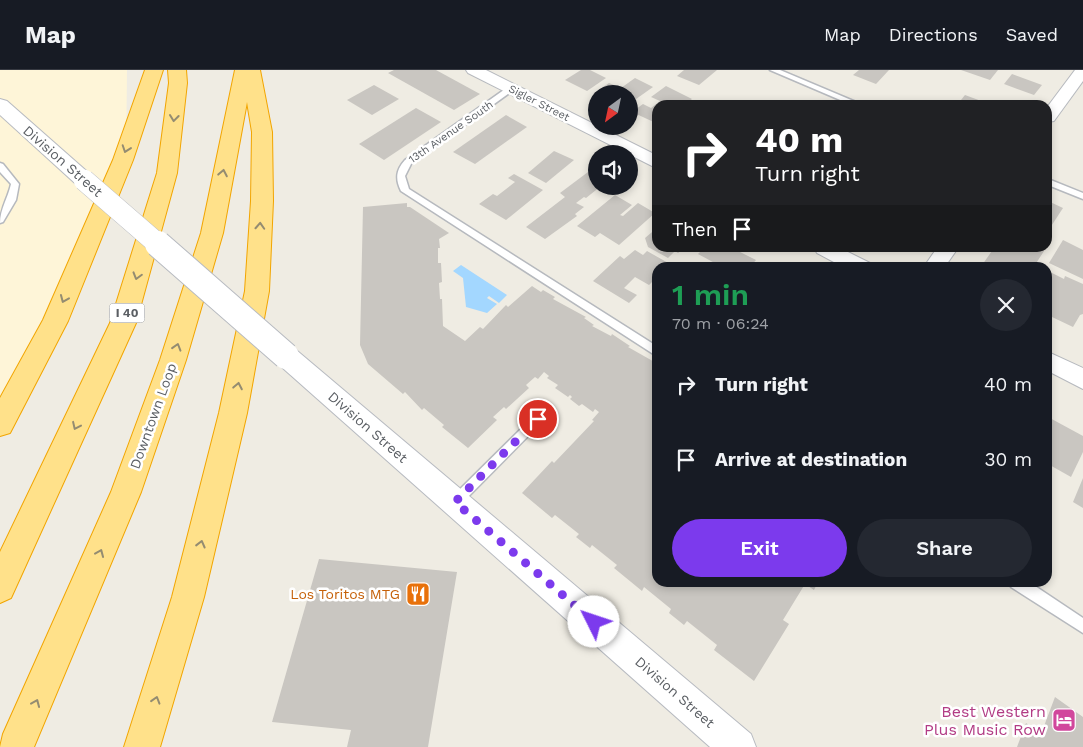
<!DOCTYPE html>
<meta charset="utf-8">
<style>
body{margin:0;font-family:"Work Sans",sans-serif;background:#242831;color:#f1f3f6;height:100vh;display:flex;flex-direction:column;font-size:19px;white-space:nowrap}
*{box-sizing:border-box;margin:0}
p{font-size:16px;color:#9ea1a6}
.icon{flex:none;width:28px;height:28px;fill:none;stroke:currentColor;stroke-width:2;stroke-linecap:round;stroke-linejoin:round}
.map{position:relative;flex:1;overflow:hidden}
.sheet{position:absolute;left:652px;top:192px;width:400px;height:325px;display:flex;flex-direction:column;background:#171b24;border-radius:15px;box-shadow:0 2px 8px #0003}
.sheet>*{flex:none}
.guide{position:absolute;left:652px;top:30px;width:400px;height:152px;border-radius:15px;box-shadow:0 2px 8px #0003;background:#202124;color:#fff;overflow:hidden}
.needle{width:32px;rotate:213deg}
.tools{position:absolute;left:588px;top:15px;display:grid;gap:10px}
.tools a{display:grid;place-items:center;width:50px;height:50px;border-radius:50%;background:#171b24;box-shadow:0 2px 8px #0003;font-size:25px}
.pin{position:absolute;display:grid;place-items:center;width:42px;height:42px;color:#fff;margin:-21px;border:2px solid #fff;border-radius:50%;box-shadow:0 1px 5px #0007}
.me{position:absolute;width:55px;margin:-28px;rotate:311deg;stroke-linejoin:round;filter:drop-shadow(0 0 4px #0008)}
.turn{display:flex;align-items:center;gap:18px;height:105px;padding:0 20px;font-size:22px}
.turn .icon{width:65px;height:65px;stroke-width:2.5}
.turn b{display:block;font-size:35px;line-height:42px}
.then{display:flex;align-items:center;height:48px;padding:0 20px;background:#0003;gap:10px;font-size:19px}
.round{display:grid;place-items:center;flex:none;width:52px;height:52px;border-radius:26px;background:#242831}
.headline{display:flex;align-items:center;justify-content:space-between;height:85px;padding:0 20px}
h1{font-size:30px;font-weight:600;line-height:38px;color:#1e9e55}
.primary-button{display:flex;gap:10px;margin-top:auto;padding:10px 20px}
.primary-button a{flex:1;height:58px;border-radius:30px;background:#7c3aed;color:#fff;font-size:20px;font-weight:600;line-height:58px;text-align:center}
.primary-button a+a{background:#242831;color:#f1f3f6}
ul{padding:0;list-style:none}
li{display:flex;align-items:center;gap:15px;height:75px;padding:0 20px}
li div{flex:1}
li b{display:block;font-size:19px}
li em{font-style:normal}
header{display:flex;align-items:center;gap:30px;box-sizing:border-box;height:70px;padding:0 25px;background:#171b24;border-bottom:1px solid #363941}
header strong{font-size:24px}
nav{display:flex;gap:28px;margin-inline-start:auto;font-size:18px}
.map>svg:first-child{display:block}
.commercial{fill:#fef5d8}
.water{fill:#a3d7ff}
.building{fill:#c9c6c1}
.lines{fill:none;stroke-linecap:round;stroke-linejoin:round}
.lane-casing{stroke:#b6b9be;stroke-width:3}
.street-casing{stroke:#b6b9be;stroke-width:2}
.secondary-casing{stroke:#b7bac0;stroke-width:2}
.highway-casing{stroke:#f2a500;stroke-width:2}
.lane{fill:#fff;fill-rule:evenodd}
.street{fill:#fff;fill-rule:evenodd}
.secondary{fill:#fff;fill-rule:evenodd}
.highway{fill:#ffe18a;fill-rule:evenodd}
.secondary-bridge-far1-casing{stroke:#b7bac0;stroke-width:22;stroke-linecap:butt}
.secondary-bridge-casing{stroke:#b7bac0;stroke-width:28;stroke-linecap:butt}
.secondary-bridge-far1{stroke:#fff;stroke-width:21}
.secondary-bridge{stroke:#fff;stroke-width:26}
.oneway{stroke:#948c71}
.route{stroke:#7c3aed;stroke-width:9;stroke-dasharray:0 16.2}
.labels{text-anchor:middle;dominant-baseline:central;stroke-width:5;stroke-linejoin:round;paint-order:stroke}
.far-street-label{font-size:11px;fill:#5b5f64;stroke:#fff}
.shield{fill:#fff;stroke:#8c8f92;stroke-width:1}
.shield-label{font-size:12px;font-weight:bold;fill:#5b5f64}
.street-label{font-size:14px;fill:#5b5f64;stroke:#fff}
.food-label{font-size:14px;fill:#c56008;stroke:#fff;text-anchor:end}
.near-hotel-label{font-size:16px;fill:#b23c85;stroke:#fff;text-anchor:end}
</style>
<header>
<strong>Map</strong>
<nav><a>Map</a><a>Directions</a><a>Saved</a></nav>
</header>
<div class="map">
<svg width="1083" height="677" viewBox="0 0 1083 677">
<rect width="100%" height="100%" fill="#efece3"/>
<polygon class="commercial" points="0,0 127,0 126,91 0,330"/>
<polygon class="water" points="461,195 507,225 499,233 489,226 487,228 497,234 487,243 466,237 463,208 453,201"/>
<g class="building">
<polygon points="394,0 436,0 480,24 454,40 388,3"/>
<polygon points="581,0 590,0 606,8 587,21 565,10"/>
<polygon points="684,0 717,0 699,15 677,6"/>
<polygon points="859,0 889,0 876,14 853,5"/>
<polygon points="961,0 998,0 990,10"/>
<polygon points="1012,4 1042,15 1034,25 1004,14"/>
<polygon points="635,8 653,17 629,34 629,24 593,24 609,13 621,18"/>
<polygon points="374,15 399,29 372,45 347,30"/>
<polygon points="666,16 692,29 684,35 658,35 658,54 632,42 643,34 651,38 660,31 651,27"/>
<polygon points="965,25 992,35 957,35"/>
<polygon points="416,38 441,52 384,90 359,74"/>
<polygon points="506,45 527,57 475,94 453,82"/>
<polygon points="554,81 574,90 546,113 528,103"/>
<polygon points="592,99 596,101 596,116 601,116 586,128 584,127 576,133 584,137 575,144 577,146 545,169 526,157 565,127 560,123"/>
<polygon points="514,104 543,120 506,150 479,134 493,124 497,126 515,112 508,108"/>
<polygon points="615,125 632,135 620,145 623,146 638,133 655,143 619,175 600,163 595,167 577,156"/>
<polygon points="1048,131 1063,138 1048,161"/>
<polygon points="407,133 407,137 410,137 449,163 439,169 440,178 438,178 438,193 441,193 442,212 439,213 440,229 442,229 443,256 465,271 480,257 483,259 506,235 508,237 532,216 541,222 543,220 555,227 553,229 586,247 584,248 594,255 592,256 611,266 612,264 630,276 628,277 658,294 658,512 818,512 814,520 805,514 783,550 789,554 754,611 714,580 717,575 687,551 684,555 669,543 671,539 644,517 642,521 614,498 617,495 592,475 590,478 576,467 579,464 555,445 552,448 522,423 552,391 554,393 594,351 592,350 599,342 595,339 593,342 582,334 579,336 570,329 572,327 570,325 568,327 555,318 558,315 547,308 549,306 544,302 538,309 535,307 526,315 529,318 506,339 504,337 493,347 497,350 468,378 442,357 444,355 424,338 422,340 405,322 403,324 368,294 360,275 363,137"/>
<polygon points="658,157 658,178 684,178 678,183 675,181 668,188 648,177 645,168"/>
<polygon points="1063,170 1083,180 1083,209 1049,193"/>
<polygon points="704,178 732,178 756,190 749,198 724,198 698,184"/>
<polygon points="994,178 1023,178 1029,180 1031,178 1046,178 1033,198 980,198"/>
<polygon points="635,180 643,185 647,181 670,194 667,198 658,198 658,206 649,215 635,207 624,218 637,225 629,233 593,211 620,186 624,189"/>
<polygon points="1048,201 1064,209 1065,206 1083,214 1083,244 1080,245 1073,257 1052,247 1050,251 1048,249"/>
<polygon points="1048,347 1083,366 1083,382 1071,407 1048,394"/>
<polygon points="1083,408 1083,438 1073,432"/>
<polygon points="319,489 457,502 428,677 347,677 351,660 272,652"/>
<polygon points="1055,627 1083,647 1083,677 1017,677 1026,653 1041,664"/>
</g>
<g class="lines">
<g class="lane-casing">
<g id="lane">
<polygon points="770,0 780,0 863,35 852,35"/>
<path d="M508,17L515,19L411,94L405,106L409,119L658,277V287L401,121C395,109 396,100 405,90Z"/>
<path d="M0,93L3,94L19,114L16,130L3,152L0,153C0,139 8,128 11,114L0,102Z"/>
<polygon points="1048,109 1083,123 1083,129 1048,115"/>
<polygon points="538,344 542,346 544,349 542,352 459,436 455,438 451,436 449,432 451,428 534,346"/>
<polygon points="1010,512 1029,512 1083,548 1083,563 1011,517"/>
</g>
</g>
<g class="street-casing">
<g id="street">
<polygon points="466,0 486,0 658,86 658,99 468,3"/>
<polygon points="1075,0 1083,0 1083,11 1054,51 1048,52 1048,36"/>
<polygon points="814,178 840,178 870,193 873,198 845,198 817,183"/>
<polygon points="937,178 958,178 944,198 923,198"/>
<polygon points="1048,282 1083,298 1083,319 1048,301"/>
</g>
</g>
<g class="secondary-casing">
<g id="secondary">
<polygon points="0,29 7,31 91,105 95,110 91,115 84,117 77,115 0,45"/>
<polygon points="286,275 295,279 751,664 756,677 710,677 277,293 273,286 277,279"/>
</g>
</g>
<g class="highway-casing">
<g id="highway">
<polygon points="145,0 163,0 133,90 68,251 10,363 0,366 0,328 43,250 113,90"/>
<polygon points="168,0 186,0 187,13 177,103 136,253 11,528 0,533 0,482 110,253 157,103 169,13"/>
<polygon points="235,0 260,0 272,62 273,131 269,221 247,343 204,527 160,677 124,677 172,527 219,343 245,221 251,131 252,62 247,32 223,163 186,290 141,422 34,677 0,677 3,664 111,422 160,290 201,163"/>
</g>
</g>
<use href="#lane" class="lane"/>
<use href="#street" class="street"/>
<use href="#secondary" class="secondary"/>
<use href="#highway" class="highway"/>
<g class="secondary-bridge-far1-casing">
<polyline id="secondary-bridge-far1" points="84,110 159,175"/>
</g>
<g class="secondary-bridge-casing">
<polyline id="secondary-bridge" points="158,174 286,286"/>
</g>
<use href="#secondary-bridge-far1" class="secondary-bridge-far1"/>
<use href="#secondary-bridge" class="secondary-bridge"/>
</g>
<defs><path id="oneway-chevron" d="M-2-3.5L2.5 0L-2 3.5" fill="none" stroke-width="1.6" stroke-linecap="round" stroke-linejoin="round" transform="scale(1.25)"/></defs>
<g class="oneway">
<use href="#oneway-chevron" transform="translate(174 48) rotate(97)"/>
<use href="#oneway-chevron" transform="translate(126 79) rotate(109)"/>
<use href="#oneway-chevron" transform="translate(223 103) rotate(-79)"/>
<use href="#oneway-chevron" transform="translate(260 156) rotate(-87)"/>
<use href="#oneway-chevron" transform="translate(137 206) rotate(106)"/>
<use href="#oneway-chevron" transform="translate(64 229) rotate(113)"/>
<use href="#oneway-chevron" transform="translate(177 277) rotate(-73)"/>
<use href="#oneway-chevron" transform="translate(238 316) rotate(-79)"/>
<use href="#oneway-chevron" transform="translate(76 356) rotate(115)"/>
<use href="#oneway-chevron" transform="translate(201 474) rotate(-76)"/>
<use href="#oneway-chevron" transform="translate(100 483) rotate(-67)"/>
<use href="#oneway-chevron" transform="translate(156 630) rotate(-73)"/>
<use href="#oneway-chevron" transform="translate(36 633) rotate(-67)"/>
</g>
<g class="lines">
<polyline class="route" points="538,349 455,432 594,552"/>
</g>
<defs>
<g id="restaurant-square" transform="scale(1.25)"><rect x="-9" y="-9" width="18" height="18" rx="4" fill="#e8710a" stroke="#fff"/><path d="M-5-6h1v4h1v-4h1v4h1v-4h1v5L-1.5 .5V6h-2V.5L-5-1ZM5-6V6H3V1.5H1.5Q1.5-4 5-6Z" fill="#fff"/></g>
<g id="hotel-square" transform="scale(1.25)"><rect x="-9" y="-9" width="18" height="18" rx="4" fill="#d1479c" stroke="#fff"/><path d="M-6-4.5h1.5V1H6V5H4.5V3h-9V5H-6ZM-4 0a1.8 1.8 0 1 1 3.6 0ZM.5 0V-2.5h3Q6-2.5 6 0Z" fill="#fff"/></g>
</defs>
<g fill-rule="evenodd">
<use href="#restaurant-square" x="418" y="524"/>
<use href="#hotel-square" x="1064" y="650"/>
</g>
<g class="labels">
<g class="far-street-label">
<text transform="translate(539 33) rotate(27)">Sigler Street</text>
<text transform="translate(451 62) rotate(-35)">13th Avenue South</text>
</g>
<rect class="shield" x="109.5" y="233.5" width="35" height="19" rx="4"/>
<g class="shield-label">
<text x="127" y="243">I 40</text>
</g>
<g class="street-label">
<text transform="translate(63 91) rotate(41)">Division Street</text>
<text transform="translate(153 346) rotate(-70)">Downtown Loop</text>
<text transform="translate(368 357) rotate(41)">Division Street</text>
<text transform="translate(675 622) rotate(41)">Division Street</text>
</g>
<g class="food-label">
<text x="400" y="524">Los Toritos MTG</text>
</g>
<g class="near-hotel-label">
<text x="1046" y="641">Best Western<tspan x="1046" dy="18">Plus Music Row</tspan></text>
</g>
</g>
</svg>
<div class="tools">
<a><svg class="needle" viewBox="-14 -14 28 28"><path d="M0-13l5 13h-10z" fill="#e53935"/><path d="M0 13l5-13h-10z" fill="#9ea1a6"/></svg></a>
<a><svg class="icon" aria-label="sound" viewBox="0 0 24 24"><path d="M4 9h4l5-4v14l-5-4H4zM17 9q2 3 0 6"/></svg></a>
</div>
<div class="pin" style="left:538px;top:349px;background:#d93025"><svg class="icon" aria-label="arrive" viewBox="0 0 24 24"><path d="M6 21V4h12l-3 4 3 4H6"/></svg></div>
<svg class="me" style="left:594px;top:552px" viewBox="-20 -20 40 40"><circle r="19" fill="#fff"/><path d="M0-13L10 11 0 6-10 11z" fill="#7c3aed"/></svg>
<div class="guide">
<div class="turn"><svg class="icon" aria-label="right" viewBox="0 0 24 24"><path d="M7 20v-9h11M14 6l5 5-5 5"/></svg><div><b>40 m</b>Turn right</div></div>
<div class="then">Then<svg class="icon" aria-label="arrive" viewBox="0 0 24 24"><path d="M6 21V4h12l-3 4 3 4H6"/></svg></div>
</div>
<section class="sheet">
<div class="headline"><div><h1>1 min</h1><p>70 m · 06:24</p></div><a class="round"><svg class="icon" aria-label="close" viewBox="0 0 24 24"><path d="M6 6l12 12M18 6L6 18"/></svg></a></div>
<ul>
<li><svg class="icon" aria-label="right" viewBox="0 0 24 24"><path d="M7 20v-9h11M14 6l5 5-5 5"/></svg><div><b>Turn right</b></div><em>40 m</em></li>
<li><svg class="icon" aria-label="arrive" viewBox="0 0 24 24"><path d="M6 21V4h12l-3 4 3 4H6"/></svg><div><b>Arrive at destination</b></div><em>30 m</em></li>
</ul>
<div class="primary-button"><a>Exit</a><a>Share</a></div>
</section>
</div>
